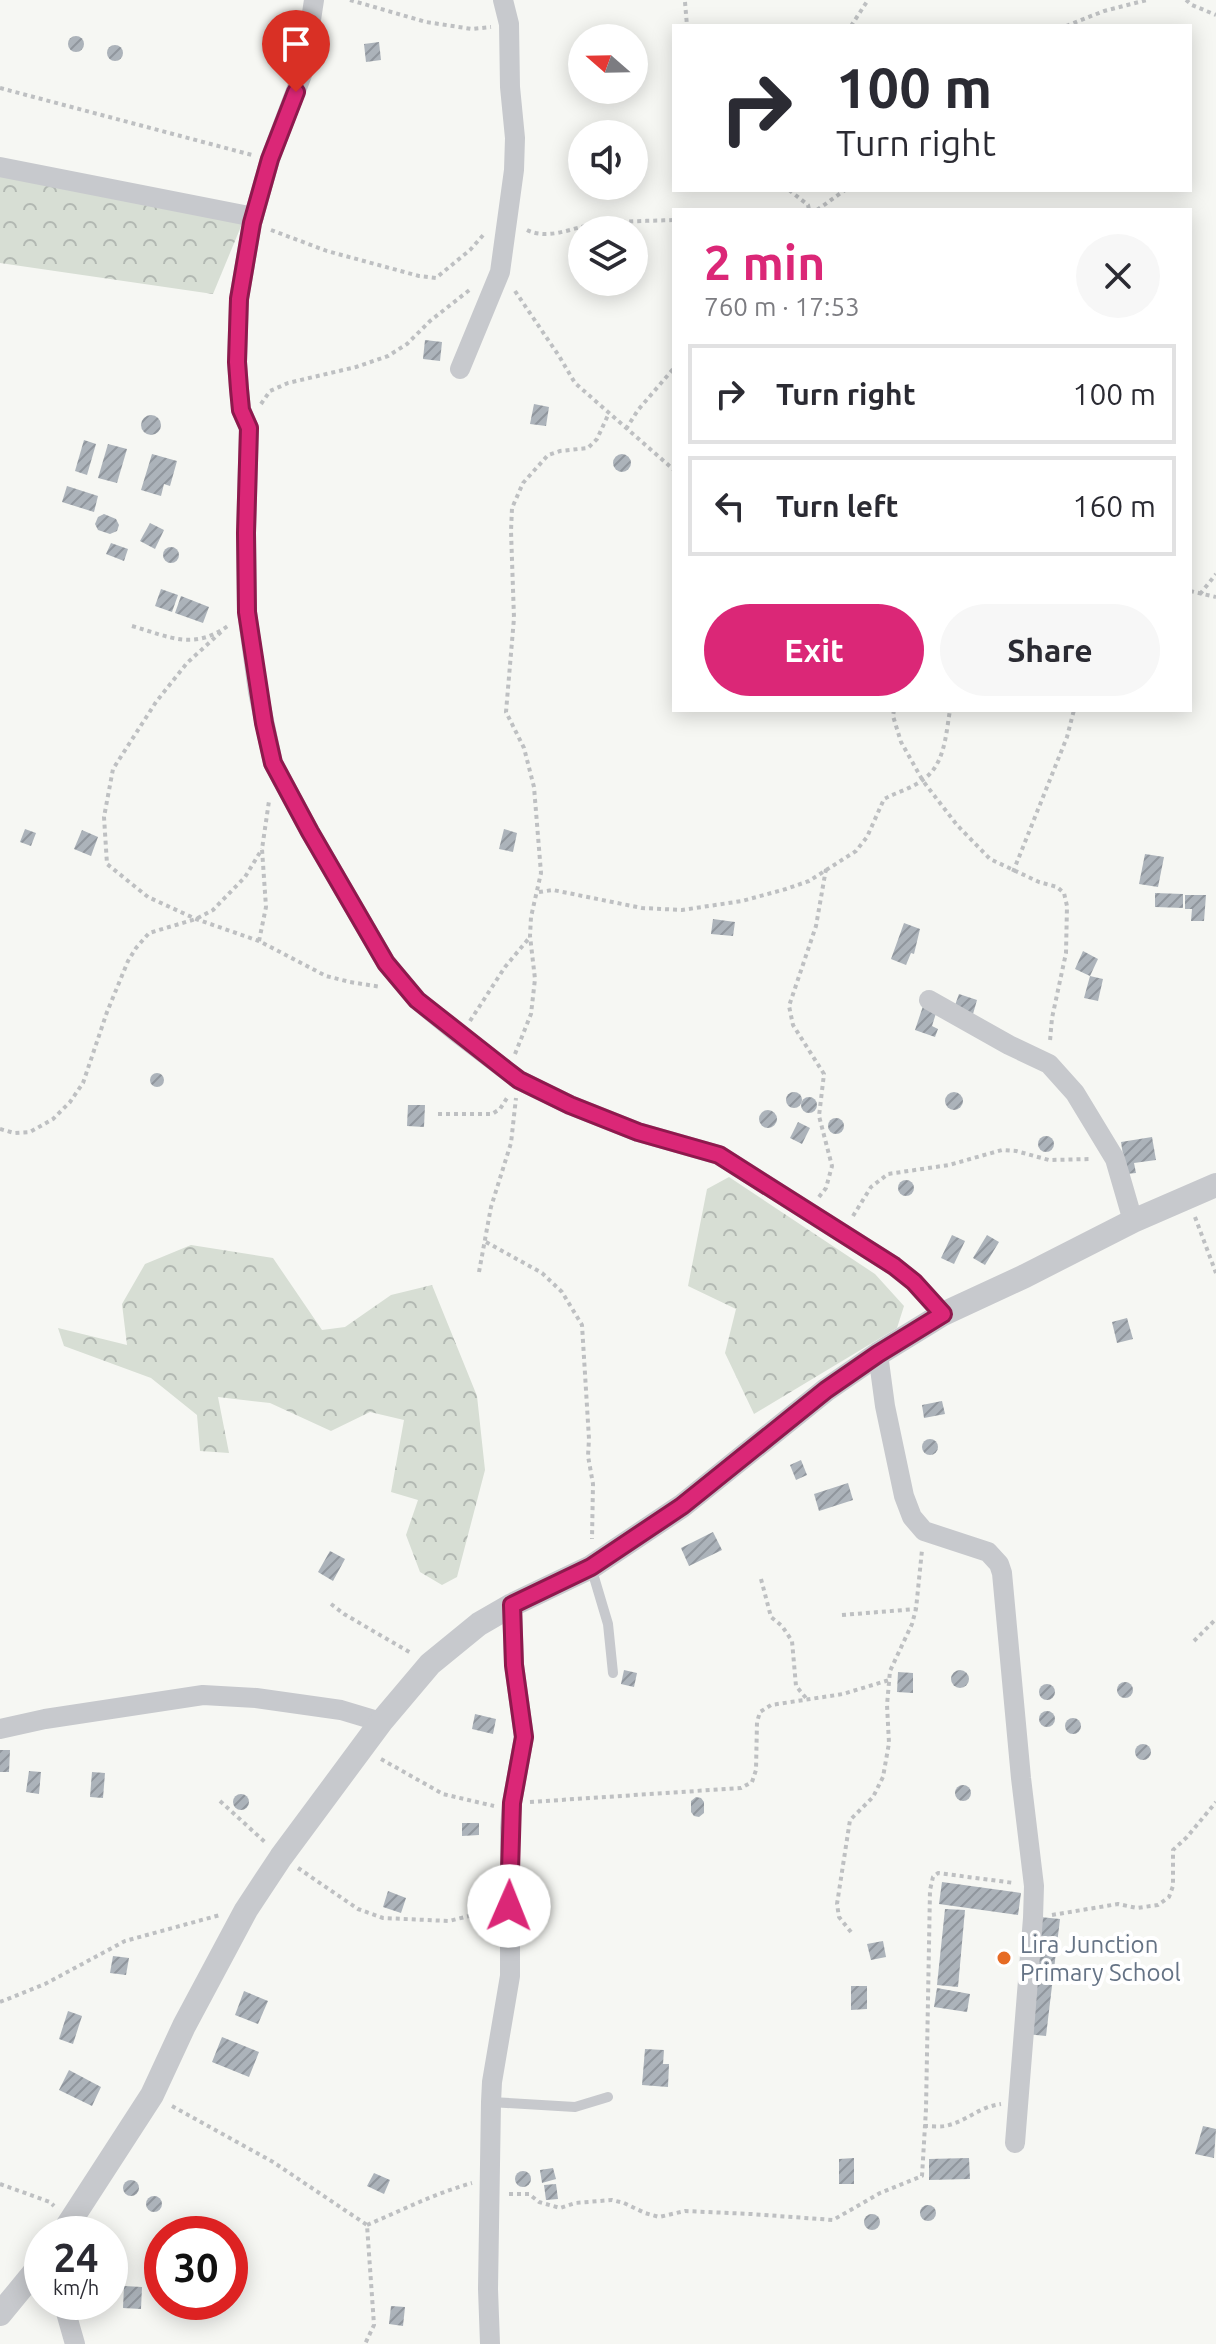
<!DOCTYPE html>
<meta charset="utf-8">
<style>
body{margin:0;font-family:Ubuntu,sans-serif;background:#f7f7f7;color:#2b2b33;height:100vh;display:flex;flex-direction:column;font-size:30px;white-space:nowrap}
*{box-sizing:border-box;margin:0}
p{font-size:26px;color:#7c7c81}
.icon{flex:none;width:44px;height:44px;fill:none;stroke:currentColor;stroke-width:2;stroke-linecap:round;stroke-linejoin:round}
.map{position:relative;flex:1;overflow:hidden}
.drawer{position:absolute;left:672px;top:208px;width:520px;height:504px;display:flex;flex-direction:column;background:#fff;border-radius:0px;box-shadow:0 4px 20px #0003}
.drawer>*{flex:none}
.top-card{position:absolute;left:672px;top:24px;width:520px;height:168px;border-radius:0px;box-shadow:0 4px 20px #0003;background:#fff;color:#2b2b33;overflow:hidden}
.needle{width:52px;rotate:290deg}
.fabs{position:absolute;left:568px;top:24px;display:grid;gap:16px}
.fabs a{display:grid;place-items:center;width:80px;height:80px;border-radius:50%;background:#fff;box-shadow:0 4px 20px #0003;font-size:40px}
.speed{position:absolute;left:24px;top:2216px;display:flex;gap:16px;font-size:40px;font-weight:700;text-align:center}
.speed>*{display:grid;place-content:center;width:104px;height:104px;border-radius:50%;background:#fff;box-shadow:0 4px 20px #0003;line-height:1}
.speed small{font-size:20px;font-weight:400}
.speed .limit{border:12px solid #d22;background:#fff;color:#111}
.pin{position:absolute;display:grid;place-items:center;width:68px;height:68px;color:#fff;margin:-82px -34px;border-radius:50% 50% 50% 0;rotate:-45deg;box-shadow:0 0 8px #0007}
.pin .icon{rotate:45deg}
.me{position:absolute;width:88px;margin:-44px;rotate:1deg;stroke-linejoin:round;filter:drop-shadow(0 0 6px #0008)}
.turn{display:flex;align-items:center;gap:28px;height:168px;padding:0 32px;font-size:36px}
.turn .icon{width:104px;height:104px;stroke-width:2.5}
.turn b{display:block;font-size:56px;line-height:68px}
.round{display:grid;place-items:center;flex:none;width:84px;height:84px;border-radius:42px;background:#f7f7f7}
.summary{display:flex;align-items:center;justify-content:space-between;height:136px;padding:0 32px}
h1{font-size:48px;font-weight:700;line-height:60px;color:#db2777}
.cta{display:flex;gap:16px;margin-top:auto;padding:16px 32px}
.cta a{flex:1;height:92px;border-radius:48px;background:#db2777;color:#fff;font-size:32px;font-weight:700;line-height:92px;text-align:center}
.cta a+a{background:#f7f7f7;color:#2b2b33}
ul{padding:0;list-style:none}
li{display:flex;align-items:center;gap:24px;height:100px;margin:0 16px 12px;padding:0 16px;border:4px solid #e1e1e2;border-radius:0px}
li div{flex:1}
li b{display:block;font-size:30px}
li em{font-style:normal}
.map>svg:first-child{display:block}
.forest{fill:url(#forest-crowns)}
.building{fill:url(#building-hatch)}
.lines{fill:none;stroke-linecap:round;stroke-linejoin:round}
.path{stroke:#bec0c2;stroke-width:4;stroke-dasharray:4 4;stroke-linecap:butt}
.service{stroke:#c7c9cd;stroke-width:10}
.minor{stroke:#c7c9cd;stroke-width:20}
.tertiary{stroke:#c7c9cd;stroke-width:24}
.route-casing{stroke:#8e194d;stroke-width:20}
.route{stroke:#db2777;stroke-width:14}
.poi-dot{fill:#e66b24;stroke:#fff;stroke-width:3}
.labels{text-anchor:middle;dominant-baseline:central;stroke-width:8;stroke-linejoin:round;paint-order:stroke}
.poi-label{font-size:24px;fill:#657385;stroke:#fff;text-anchor:start}
</style>
<div class="map">
<svg width="1216" height="2344" viewBox="0 0 1216 2344">
<defs>
<pattern id="forest-crowns" width="20" height="18" patternUnits="userSpaceOnUse" patternTransform="scale(2)"><rect width="20" height="18" fill="#d7ded4"/><path d="M2 6a3 3 0 1 1 6 0M12 15a3 3 0 1 1 6 0" fill="none" stroke="#b2b8b2"/></pattern>
<pattern id="building-hatch" width="6" height="6" patternUnits="userSpaceOnUse" patternTransform="scale(2)"><rect width="6" height="6" fill="#acb3ba"/><path d="M-1 1l2-2M0 6l6-6M5 7l2-2" fill="none" stroke="#90969d"/></pattern>
</defs>
<rect width="100%" height="100%" fill="#f6f7f3"/>
<g class="forest">
<polygon points="0,174 242,224 213,294 0,263"/>
<polygon points="729,1177 875,1274 904,1306 897,1328 754,1414 725,1353 736,1309 688,1286 707,1189"/>
<polygon points="191,1245 273,1258 322,1330 345,1327 391,1295 432,1285 477,1396 485,1470 457,1577 442,1585 420,1572 406,1535 418,1500 391,1492 404,1420 370,1412 331,1431 270,1403 218,1397 229,1453 200,1451 197,1415 151,1378 64,1346 58,1328 127,1345 122,1304 145,1264"/>
</g>
<g class="building">
<circle cx="76" cy="44" r="8"/>
<polygon points="379,42 381,60 366,62 364,44"/>
<circle cx="115" cy="53" r="8"/>
<polygon points="425,340 442,342 440,361 423,359"/>
<polygon points="534,404 549,407 546,426 530,424"/>
<circle cx="151" cy="425" r="10"/>
<polygon points="84,440 96,444 87,475 75,471"/>
<polygon points="108,444 127,449 117,483 98,478"/>
<polygon points="152,454 177,461 170,486 164,484 161,496 141,490"/>
<circle cx="622" cy="463" r="9"/>
<polygon points="67,486 98,496 94,512 62,502"/>
<polygon points="104,514 116,519 119,525 117,531 110,534 98,530 95,524 98,517"/>
<polygon points="150,523 164,530 155,549 140,541"/>
<polygon points="111,543 128,549 124,561 106,554"/>
<circle cx="171" cy="555" r="8"/>
<polygon points="161,589 178,595 172,612 155,606"/>
<polygon points="181,596 209,607 203,623 175,613"/>
<polygon points="25,829 36,833 31,846 20,842"/>
<polygon points="504,829 517,833 513,852 499,849"/>
<polygon points="82,830 98,837 91,856 74,849"/>
<polygon points="1145,854 1164,857 1158,887 1139,884"/>
<polygon points="1155,893 1183,894 1183,908 1155,907"/>
<polygon points="1185,895 1206,895 1204,921 1191,921 1192,909 1185,909"/>
<polygon points="713,919 735,922 733,936 711,934"/>
<polygon points="904,923 920,929 914,954 911,953 906,965 891,959"/>
<polygon points="1083,951 1098,959 1090,976 1075,969"/>
<polygon points="1090,976 1103,979 1098,1001 1084,998"/>
<polygon points="959,994 977,1000 973,1014 954,1008"/>
<polygon points="923,1006 937,1010 932,1026 938,1029 935,1037 915,1030"/>
<circle cx="157" cy="1080" r="7"/>
<circle cx="794" cy="1100" r="8"/>
<circle cx="954" cy="1101" r="9"/>
<circle cx="809" cy="1105" r="8"/>
<polygon points="408,1105 425,1105 424,1127 407,1126"/>
<circle cx="768" cy="1119" r="9"/>
<circle cx="836" cy="1126" r="8"/>
<polygon points="798,1122 810,1128 802,1144 790,1138"/>
<circle cx="1046" cy="1144" r="8"/>
<polygon points="1152,1137 1156,1160 1134,1163 1136,1173 1126,1174 1121,1142"/>
<circle cx="906" cy="1188" r="8"/>
<polygon points="952,1235 965,1241 954,1264 941,1258"/>
<polygon points="987,1235 999,1242 985,1265 973,1258"/>
<polygon points="1127,1318 1133,1339 1117,1343 1112,1322"/>
<polygon points="942,1401 945,1414 924,1418 922,1405"/>
<circle cx="930" cy="1447" r="8"/>
<polygon points="801,1460 807,1475 796,1480 790,1465"/>
<polygon points="848,1483 853,1500 819,1511 814,1494"/>
<polygon points="713,1532 722,1550 689,1566 681,1548"/>
<polygon points="330,1551 345,1559 333,1581 318,1572"/>
<polygon points="624,1670 637,1673 634,1687 621,1684"/>
<circle cx="960" cy="1679" r="9"/>
<polygon points="898,1672 913,1673 913,1693 897,1692"/>
<circle cx="1125" cy="1690" r="8"/>
<circle cx="1047" cy="1692" r="8"/>
<circle cx="1047" cy="1719" r="8"/>
<polygon points="475,1714 496,1719 493,1734 472,1729"/>
<circle cx="1073" cy="1726" r="8"/>
<circle cx="1143" cy="1752" r="8"/>
<polygon points="0,1750 10,1750 9,1772 0,1772"/>
<polygon points="29,1771 41,1772 39,1794 26,1792"/>
<polygon points="92,1772 105,1773 103,1798 90,1797"/>
<circle cx="963" cy="1793" r="8"/>
<circle cx="241" cy="1802" r="8"/>
<polygon points="696,1797 701,1798 704,1802 704,1813 699,1817 694,1816 691,1812 691,1801"/>
<polygon points="462,1823 479,1823 479,1835 462,1836"/>
<polygon points="942,1882 1021,1893 1018,1915 939,1904"/>
<polygon points="388,1891 406,1898 401,1913 383,1907"/>
<polygon points="945,1909 965,1910 958,1987 937,1985"/>
<polygon points="1040,1917 1060,1919 1046,2036 1026,2034"/>
<polygon points="883,1941 886,1957 871,1960 867,1944"/>
<polygon points="113,1956 129,1958 126,1975 110,1973"/>
<polygon points="851,1986 867,1986 867,2009 851,2010"/>
<polygon points="937,1988 970,1994 967,2012 934,2007"/>
<polygon points="244,1991 268,2001 258,2024 235,2015"/>
<polygon points="68,2011 82,2016 73,2044 59,2039"/>
<polygon points="222,2037 259,2052 249,2077 212,2062"/>
<polygon points="645,2049 664,2050 663,2064 669,2064 668,2087 642,2085"/>
<polygon points="69,2070 101,2087 92,2106 59,2090"/>
<polygon points="1203,2126 1216,2129 1214,2158 1195,2154"/>
<polygon points="854,2158 854,2184 839,2184 839,2159"/>
<polygon points="969,2158 970,2179 929,2180 929,2159"/>
<polygon points="553,2168 556,2179 542,2183 540,2170"/>
<circle cx="523" cy="2179" r="8"/>
<polygon points="374,2173 390,2180 384,2194 367,2186"/>
<circle cx="131" cy="2188" r="8"/>
<polygon points="556,2184 558,2199 546,2200 544,2185"/>
<circle cx="154" cy="2204" r="8"/>
<circle cx="928" cy="2213" r="8"/>
<circle cx="872" cy="2222" r="8"/>
<polygon points="124,2286 142,2287 141,2309 123,2308"/>
<polygon points="391,2306 405,2307 403,2326 389,2324"/>
</g>
<g class="lines">
<g class="path">
<polyline points="350,0 426,22 472,29 491,27"/>
<polyline points="1186,0 1192,5 1216,15"/>
<polyline points="685,2 687,26"/>
<polyline points="851,26 868,0"/>
<polyline points="1066,26 1104,11 1147,0"/>
<polyline points="0,88 252,155"/>
<polyline points="789,190 808,205 809,210"/>
<polyline points="817,210 845,190"/>
<polyline points="271,230 327,251 419,276 436,278 470,250 485,233"/>
<path d="M527,230C547,240 569,229 590,225C618,221 646,221 674,220"/>
<polyline points="515,291 559,356 575,383 674,470"/>
<polyline points="261,404 270,391 288,383 356,367 388,356 407,344 430,321 472,288"/>
<polyline points="626,429 638,410 674,368"/>
<polyline points="1190,591 1216,597"/>
<polyline points="1200,594 1216,574"/>
<path d="M132,626C170,637 194,651 229,625"/>
<polyline points="221,632 187,663 156,702 113,769 104,817 107,864 148,897 196,919 259,941 326,976 350,982 381,987"/>
<polyline points="894,710 893,716 901,742 923,781 957,825 990,859 1039,882 1057,887 1064,893 1067,906 1066,953 1052,1018 1050,1041"/>
<polyline points="1013,872 1067,737 1074,710"/>
<path d="M539,892L553,890L642,908L682,910L742,901L786,889L809,881L856,851L867,837L884,799C897,792 913,788 924,779C945,764 946,733 950,710"/>
<polyline points="259,941 266,907 262,849 269,801"/>
<polyline points="470,1021 505,967 530,937"/>
<polyline points="515,1054 531,1014 535,979 530,936 531,917 541,873 534,787 524,748 506,712 514,618 511,531 512,508 523,483 548,455 560,451 588,448 597,439 609,413"/>
<polyline points="438,1114 492,1114 500,1109 507,1098"/>
<polyline points="0,1129 14,1133 30,1132 53,1119 70,1102 83,1083 107,1012 128,961 136,948 149,933 196,919 213,910 245,877 262,849"/>
<polyline points="819,1197 826,1188 832,1166 819,1116 824,1074 793,1025 789,1006 816,926 826,869"/>
<polyline points="853,1216 871,1187 888,1174 949,1165 1002,1150 1016,1151 1049,1160 1092,1159"/>
<polyline points="1195,1217 1216,1273"/>
<polyline points="486,1242 542,1273 562,1292 582,1325 589,1439 588,1456 593,1484 592,1539"/>
<polyline points="479,1272 491,1207 511,1143 516,1098"/>
<polyline points="761,1579 771,1617 782,1626 792,1641 796,1686 806,1698"/>
<polyline points="331,1604 344,1614 411,1653"/>
<polyline points="842,1615 916,1609"/>
<polyline points="1194,1641 1216,1619"/>
<polyline points="381,1759 443,1794 494,1806"/>
<polyline points="220,1801 266,1843"/>
<polyline points="530,1802 741,1788 752,1782 756,1770 757,1722 760,1712 771,1705 843,1694 889,1680"/>
<polyline points="298,1868 358,1909 383,1918 449,1921 489,1911"/>
<polyline points="1052,1915 1118,1904 1137,1908 1158,1905 1169,1897 1173,1886 1173,1850 1187,1837 1216,1802"/>
<polyline points="851,1932 839,1917 837,1904 850,1820 873,1797 883,1777 889,1743 887,1705 890,1671 912,1624 916,1609 922,1550"/>
<polyline points="0,2002 45,1984 125,1941 220,1915"/>
<polyline points="172,2106 273,2162 367,2225 374,2325 365,2344"/>
<path d="M924,2126C931,2126 939,2127 945,2126C966,2122 978,2107 1001,2104"/>
<polyline points="0,2184 50,2202 54,2206"/>
<polyline points="509,2194 529,2194 539,2202 560,2208 575,2203 612,2200 624,2203 645,2213 659,2217 685,2211 751,2214 833,2220 880,2193 922,2176 926,2109 930,1890 933,1877 938,1873 1014,1883"/>
<path d="M367,2225C402,2210 436,2193 472,2183"/>
</g>
<g class="service">
<polyline points="591,1567 608,1624 613,1673"/>
<polyline points="491,2102 575,2107 608,2097"/>
</g>
<g class="minor">
<polyline points="314,0 303,72 270,159 252,223 239,299 237,362 239,389 241,410 249,428 246,533 247,612 258,692 273,763 310,832 386,963 417,1000 456,1032 519,1080 570,1105 638,1132 719,1155 894,1266 914,1282 943,1314"/>
<polyline points="0,167 254,217"/>
<polyline points="460,369 500,272 514,170 515,138 510,87 509,24 503,0"/>
<polyline points="929,1000 1009,1045 1049,1064 1075,1093 1115,1159 1133,1221"/>
<polyline points="878,1354 885,1406 904,1496 912,1517 924,1531 988,1552 999,1564 1002,1573 1021,1778 1034,1886 1033,1918 1015,2143"/>
<polyline points="0,1729 45,1719 203,1695 256,1698 341,1710 381,1722"/>
<polyline points="63,2302 75,2344"/>
<polyline points="490,2344 488,2289 491,2102 492,2082 510,1976 510,1828 512,1803 524,1737 514,1665 512,1605"/>
</g>
<g class="tertiary">
<polyline points="62,2234 152,2095 184,2026 246,1910 281,1857 381,1722 430,1664 479,1624 512,1605 591,1567 682,1506 826,1390 878,1354 943,1314 1025,1276 1133,1221 1216,1185"/>
<polyline points="0,2314 42,2263"/>
</g>
</g>
<g class="lines">
<g class="route-casing">
<polyline id="route" points="296,92 270,159 252,223 239,299 237,362 239,389 241,410 249,428 246,533 247,612 264,723 273,763 310,832 386,963 417,1000 506,1070 519,1080 570,1105 638,1132 719,1155 894,1266 914,1282 943,1314 878,1354 826,1390 682,1506 591,1567 512,1605 514,1665 524,1737 512,1803 509,1906"/>
</g>
<use href="#route" class="route"/>
</g>
<circle class="poi-dot" cx="1004" cy="1958" r="8"/>
<g class="labels">
<g class="poi-label">
<text x="1020" y="1944">Lira Junction<tspan x="1020" dy="28">Primary School</tspan></text>
</g>
</g>
</svg>
<div class="fabs">
<a><svg class="needle" viewBox="-14 -14 28 28"><path d="M0-13l5 13h-10z" fill="#e53935"/><path d="M0 13l5-13h-10z" fill="#7c7c81"/></svg></a>
<a><svg class="icon" aria-label="sound" viewBox="0 0 24 24"><path d="M4 9h4l5-4v14l-5-4H4zM17 9q2 3 0 6"/></svg></a>
<a><svg class="icon" aria-label="layers" viewBox="0 0 24 24"><path d="M12 4l9 5-9 5-9-5zM3 14l9 5 9-5"/></svg></a>
</div>
<div class="speed"><div>24<small>km/h</small></div><div class="limit">30</div></div>
<div class="pin" style="left:296px;top:92px;background:#d93025"><svg class="icon" aria-label="arrive" viewBox="0 0 24 24"><path d="M6 21V4h12l-3 4 3 4H6"/></svg></div>
<svg class="me" style="left:509px;top:1906px" viewBox="-20 -20 40 40"><circle r="19" fill="#fff"/><path d="M0-13L10 11 0 6-10 11z" fill="#db2777"/></svg>
<div class="top-card">
<div class="turn"><svg class="icon" aria-label="right" viewBox="0 0 24 24"><path d="M7 20v-9h11M14 6l5 5-5 5"/></svg><div><b>100 m</b>Turn right</div></div>
</div>
<section class="drawer">
<div class="summary"><div><h1>2 min</h1><p>760 m · 17:53</p></div><a class="round"><svg class="icon" aria-label="close" viewBox="0 0 24 24"><path d="M6 6l12 12M18 6L6 18"/></svg></a></div>
<ul>
<li><svg class="icon" aria-label="right" viewBox="0 0 24 24"><path d="M7 20v-9h11M14 6l5 5-5 5"/></svg><div><b>Turn right</b></div><em>100 m</em></li>
<li><svg class="icon" aria-label="left" viewBox="0 0 24 24"><path d="M17 20v-9H6M10 6l-5 5 5 5"/></svg><div><b>Turn left</b></div><em>160 m</em></li>
</ul>
<div class="cta"><a>Exit</a><a>Share</a></div>
</section>
</div>
